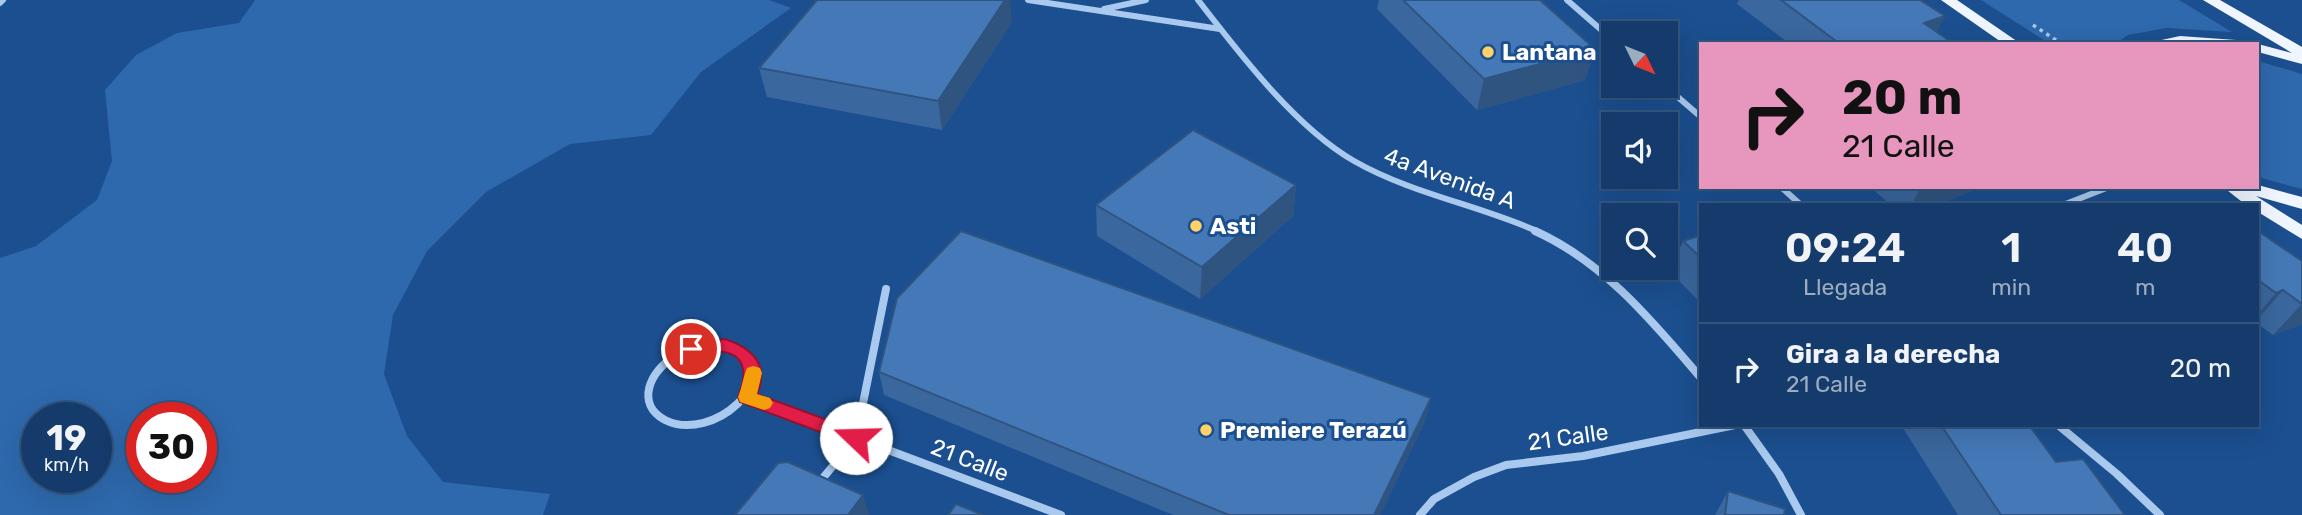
<!DOCTYPE html>
<html lang="es">
<meta charset="utf-8">
<style>
body{margin:0;font-family:Rubik,sans-serif;background:#1d4271;color:#f1f3f6;height:100vh;display:flex;flex-direction:column;font-size:26px;white-space:nowrap}
*{box-sizing:border-box;margin:0}
p{font-size:23px;color:#9dadc1}
.icon{flex:none;width:38px;height:38px;fill:none;stroke:currentColor;stroke-width:2;stroke-linecap:round;stroke-linejoin:round}
.map{position:relative;flex:1;overflow:hidden}
.side{position:absolute;left:1699px;top:203px;width:560px;height:224px;display:flex;flex-direction:column;background:#143b6b;border-radius:0px;box-shadow:0 7px 28px #0002,0 0 0 2px #33557e}
.side>*{flex:none}
.top-card{position:absolute;left:1699px;top:42px;width:560px;height:147px;border-radius:0px;box-shadow:0 7px 28px #0002,0 0 0 2px #33557e;background:#e797bd;color:#111;overflow:hidden}
.needle{width:46px;rotate:133deg}
.tools{position:absolute;left:1601px;top:21px;display:grid;gap:14px}
.tools a{display:grid;place-items:center;width:77px;height:77px;border-radius:0px;background:#143b6b;box-shadow:0 7px 28px #0002,0 0 0 2px #33557e;font-size:35px}
.speed{position:absolute;left:21px;top:402px;display:flex;gap:14px;font-size:35px;font-weight:700;text-align:center}
.speed>*{display:grid;place-content:center;width:91px;height:91px;border-radius:50%;background:#143b6b;box-shadow:0 7px 28px #0002,0 0 0 2px #33557e;line-height:1}
.speed small{font-size:18px;font-weight:400}
.speed .limit{border:10px solid #d22;background:#fff;color:#111}
.pin{position:absolute;display:grid;place-items:center;width:60px;height:60px;color:#fff;margin:-30px;border:4px solid #fff;border-radius:50%;box-shadow:0 2px 7px #0007}
.me{position:absolute;width:77px;margin:-38px;rotate:291deg;stroke-linejoin:round;filter:drop-shadow(0 0 5px #0008)}
.turn{display:flex;align-items:center;gap:24px;height:147px;padding:0 28px;font-size:32px}
.turn .icon{width:91px;height:91px;stroke-width:2.5}
.turn b{display:block;font-size:49px;line-height:60px}
.eta{display:flex;justify-content:space-evenly;align-items:center;height:119px;text-align:center}
.eta b{font-size:42px;font-weight:600;line-height:49px}
ul{padding:0;list-style:none}
li{display:flex;align-items:center;gap:21px;height:91px;padding:0 28px;border-top:2px solid #33557e}
li div{flex:1}
li b{display:block;font-size:26px}
li em{font-style:normal}
.map>svg:first-child{display:block}
.green{fill:#2e69ad;fill-rule:evenodd}
.lines{fill:none;stroke-linecap:round;stroke-linejoin:round}
.path{stroke:#a9c9ee;stroke-width:3.5;stroke-dasharray:3.5 4.5;stroke-linecap:butt}
.minor-far1{stroke:#a9c9ee;stroke-width:6}
.minor{stroke:#a9c9ee;stroke-width:8}
.primary{fill:#f0f6ff;fill-rule:evenodd}
.wall{fill:#3a679d}
.shaded-wall{fill:#305480}
.building{fill:#4478b7;stroke:#305480;stroke-width:2}
.route{fill:#e11d48;stroke:#92132f;stroke-width:2}
.slow{fill:#f59e0b}
.poi-dot{fill:#ffd166;stroke:#1b4f8f;stroke-width:2.5}
.labels{text-anchor:middle;dominant-baseline:central;stroke-width:6;stroke-linejoin:round;paint-order:stroke}
.poi-label{font-size:23px;font-weight:bold;fill:#fff;stroke:#1b4f8f;text-anchor:start}
.street-label{font-size:23px;fill:#fff;stroke:#1b4f8f}
</style>
<div class="map">
<svg width="2302" height="515" viewBox="0 0 2302 515">
<rect width="100%" height="100%" fill="#1b4f8f"/>
<g class="green">
<path d="M255,0H769L791,8L701,72L651,135L570,144L486,192L427,251L393,315L384,374L407,436L443,482L550,494L543,515H0V258L36,246L97,200L112,161L105,90L136,55L177,33L239,23ZM37,418H96V478H37ZM142,418H201V478H142Z"/>
<polygon points="1981,0 2179,0 2232,32 2166,28 2128,35 2115,44 2050,44"/>
<polygon points="2258,61 2302,74 2302,189 2258,177"/>
</g>
<g class="lines">
<polyline class="path" points="2033,25 2062,44"/>
<g class="minor-far1">
<polyline points="1028,0 1220,29"/>
<path d="M1198,0C1240,54 1295,127 1354,161C1412,194 1479,205 1539,232"/>
<polyline points="1567,0 1614,41"/>
<polyline points="0,3 3,0"/>
<polyline points="1104,9 1146,0"/>
<polyline points="1665,86 1701,117"/>
<polyline points="1781,187 1801,205"/>
<polyline points="2063,205 2109,187"/>
</g>
<g class="minor">
<path d="M1535,231C1604,262 1653,322 1701,378"/>
<path d="M709,345C717,347 728,347 735,350C787,376 713,444 665,420C635,404 650,371 674,357C685,351 697,348 709,345Z"/>
<polyline points="747,397 1061,515"/>
<polyline points="1744,425 1779,474 1801,515"/>
<polyline points="2058,425 2117,474 2160,515"/>
<polyline points="818,484 856,438 886,289"/>
<polyline points="1420,515 1434,499 1474,477 1506,465 1583,456 1735,425"/>
</g>
<g class="primary">
<polygon points="1941,0 1957,0 2021,44 2004,44"/>
<polygon points="2203,0 2220,0 2302,47 2302,64 2258,52 2258,44 2292,53"/>
<polygon points="2180,36 2236,40 2243,44 2155,44 2157,41"/>
<polygon points="2258,185 2302,197 2302,209 2256,196 2302,225 2302,239 2258,212 2258,205 2246,205 2223,187 2258,187"/>
</g>
</g>
<g class="wall">
<polygon points="1379,0 1540,0 1595,49 1585,80 1477,110 1377,9"/>
<polygon points="1739,0 1920,0 1937,32 1954,44 1790,44 1737,4"/>
<polygon points="1012,22 942,130 767,97 759,68"/>
<polygon points="1296,185 1293,216 1200,299 1097,236 1096,205"/>
<polygon points="1870,187 1983,187 1935,205 1891,205"/>
<polygon points="2258,231 2302,261 2302,324 2273,335 2258,324"/>
<polygon points="1701,235 1701,303 1670,272 1683,241"/>
<polygon points="879,372 1431,398 1425,421 1380,515 1173,515 884,395"/>
<polygon points="1901,425 2029,425 2056,462 2125,515 1958,515"/>
<polygon points="1728,491 1784,515 1715,515"/>
</g>
<g class="shaded-wall">
<polygon points="1005,0 1010,0 1012,22 942,130 938,101"/>
<polygon points="1945,16 1931,44 1924,23"/>
<polygon points="1595,49 1585,80 1477,110 1484,79"/>
<polygon points="1296,185 1293,216 1200,299 1202,267"/>
<polygon points="1921,187 1983,187 1935,205 1911,205"/>
<polygon points="2283,290 2258,319 2258,314 2276,293"/>
<polygon points="2302,304 2302,324 2273,335"/>
<polygon points="1431,398 1425,421 1380,515 1374,515"/>
<polygon points="863,495 869,515 848,515"/>
</g>
<g class="building">
<polygon points="817,0 1005,0 938,101 759,68"/>
<polygon points="1403,0 1540,0 1595,49 1484,79"/>
<polygon points="1781,0 1920,0 1945,16 1924,23 1954,44 1840,44"/>
<polygon points="1193,130 1296,185 1202,267 1096,205"/>
<polygon points="961,231 1431,398 1374,515 1229,515 879,372 897,298"/>
<polygon points="2258,231 2302,261 2302,304 2283,290 2276,293 2258,280"/>
<polygon points="1701,235 1701,258 1683,241"/>
<polygon points="1941,425 2029,425 2056,462 2083,459 2125,515 2001,515"/>
<polygon points="788,462 863,495 848,515 735,515 778,463"/>
<polygon points="1728,491 1785,509 1784,515 1725,515"/>
<polygon points="956,504 983,515 948,515"/>
</g>
<path class="route" d="M725,339C752,348 770,365 757,394L863,433L865,438L863,443L856,446L850,443L740,402L738,397C745,381 749,356 724,352C711,350 698,357 685,353L683,349L685,344Z"/>
<path class="slow" d="M753,366L760,368L762,373L757,394L770,398L773,403L770,408L764,410L740,402L738,397C742,388 743,377 747,368Z"/>
<g class="poi-dot">
<circle cx="1488" cy="52" r="7"/>
<circle cx="1196" cy="226" r="7"/>
<circle cx="1206" cy="430" r="7"/>
</g>
<g class="labels">
<g class="poi-label">
<text x="1502" y="52">Lantana</text>
<text x="1210" y="226">Asti</text>
<text x="1220" y="430">Premiere Terazú</text>
</g>
<g class="street-label">
<text transform="translate(1450 178) rotate(20)">4a Avenida A</text>
<text transform="translate(1568 437) rotate(-8)">21 Calle</text>
<text transform="translate(970 460) rotate(21)">21 Calle</text>
</g>
</g>
</svg>
<div class="tools">
<a><svg class="needle" viewBox="-14 -14 28 28"><path d="M0-13l5 13h-10z" fill="#e53935"/><path d="M0 13l5-13h-10z" fill="#9dadc1"/></svg></a>
<a><svg class="icon" aria-label="sound" viewBox="0 0 24 24"><path d="M4 9h4l5-4v14l-5-4H4zM17 9q2 3 0 6"/></svg></a>
<a><svg class="icon" aria-label="search" viewBox="0 0 24 24"><circle cx="10" cy="10" r="6"/><path d="M15 15l6 6"/></svg></a>
</div>
<div class="speed"><div>19<small>km/h</small></div><div class="limit">30</div></div>
<div class="pin" style="left:691px;top:349px;background:#d93025"><svg class="icon" aria-label="arrive" viewBox="0 0 24 24"><path d="M6 21V4h12l-3 4 3 4H6"/></svg></div>
<svg class="me" style="left:856px;top:438px" viewBox="-20 -20 40 40"><circle r="19" fill="#fff"/><path d="M0-13L10 11 0 6-10 11z" fill="#e11d48"/></svg>
<div class="top-card">
<div class="turn"><svg class="icon" aria-label="right" viewBox="0 0 24 24"><path d="M7 20v-9h11M14 6l5 5-5 5"/></svg><div><b>20 m</b>21 Calle</div></div>
</div>
<section class="side">
<div class="eta">
<div><b>09:24</b><p>Llegada</p></div>
<div><b>1</b><p>min</p></div>
<div><b>40</b><p>m</p></div>
</div>
<ul>
<li><svg class="icon" aria-label="right" viewBox="0 0 24 24"><path d="M7 20v-9h11M14 6l5 5-5 5"/></svg><div><b>Gira a la derecha</b><p>21 Calle</p></div><em>20 m</em></li>
</ul>
</section>
</div>
